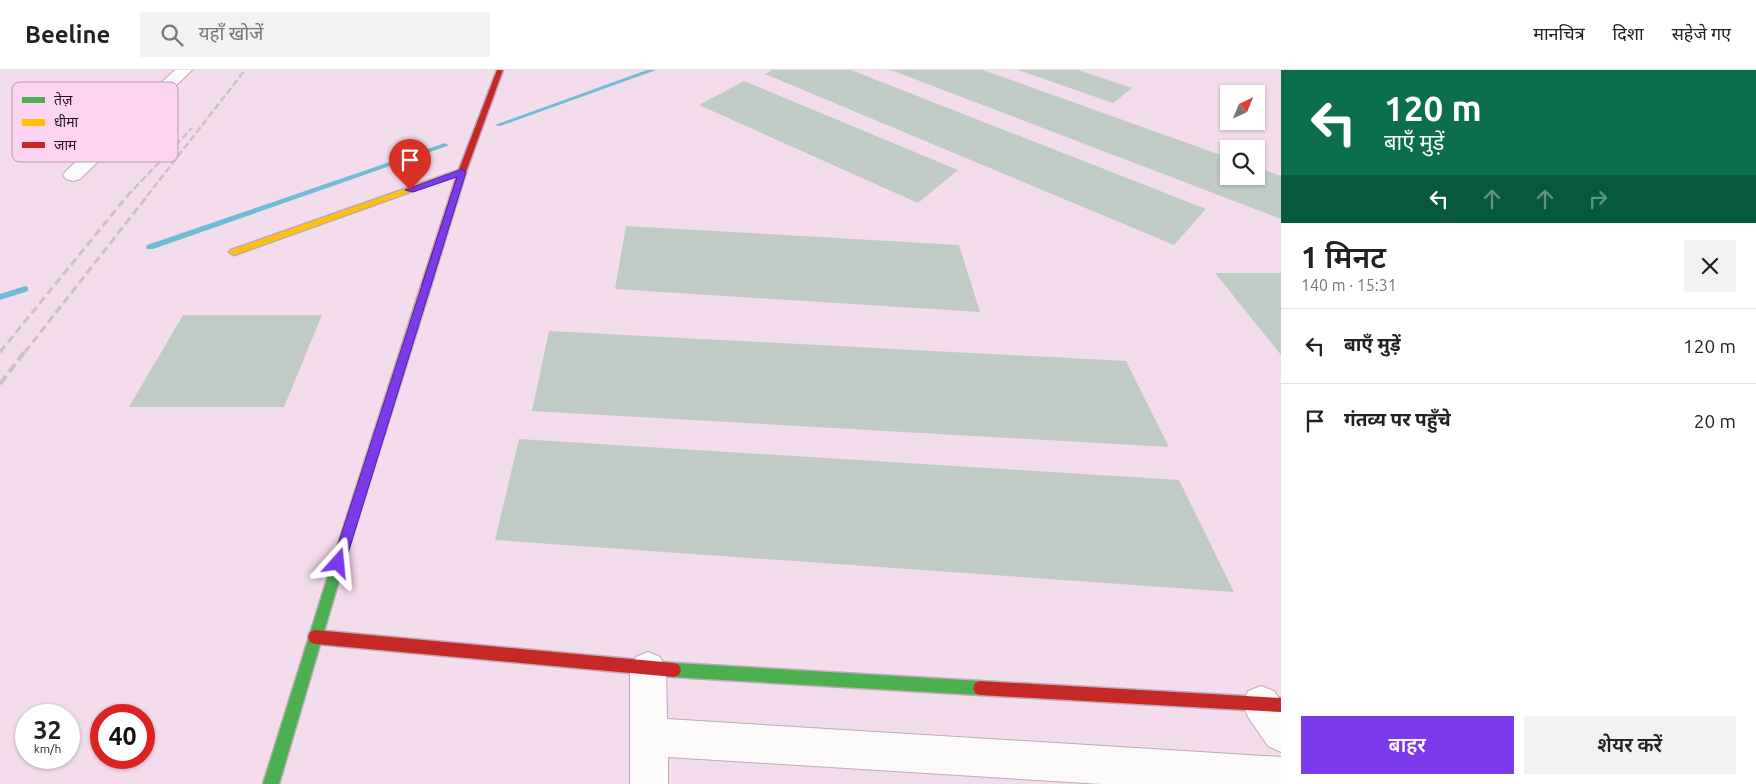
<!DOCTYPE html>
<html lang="hi">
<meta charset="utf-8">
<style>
body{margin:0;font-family:Ubuntu,"Noto Sans Devanagari",sans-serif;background:#f2f2f2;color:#222;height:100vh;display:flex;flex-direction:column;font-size:19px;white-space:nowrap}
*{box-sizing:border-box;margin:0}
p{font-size:16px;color:#767676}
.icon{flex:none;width:28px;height:28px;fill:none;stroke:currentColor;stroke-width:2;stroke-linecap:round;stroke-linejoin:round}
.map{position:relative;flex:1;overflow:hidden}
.drawer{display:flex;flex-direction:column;background:#fff;width:475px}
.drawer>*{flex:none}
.guide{background:#0b6e4f;color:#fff;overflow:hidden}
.needle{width:32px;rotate:43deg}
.controls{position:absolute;left:1220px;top:15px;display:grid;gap:10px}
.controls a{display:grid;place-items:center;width:45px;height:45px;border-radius:0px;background:#fff;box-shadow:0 1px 4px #0004;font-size:25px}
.speed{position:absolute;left:15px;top:634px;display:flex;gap:10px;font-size:25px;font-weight:700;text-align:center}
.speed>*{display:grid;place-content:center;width:65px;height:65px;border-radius:50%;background:#fff;box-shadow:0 1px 4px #0004;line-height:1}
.speed small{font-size:12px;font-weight:400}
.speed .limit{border:8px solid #d22;background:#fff;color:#111}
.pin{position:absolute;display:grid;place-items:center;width:42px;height:42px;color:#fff;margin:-51px -21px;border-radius:50% 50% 50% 0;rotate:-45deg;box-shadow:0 0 5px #0007}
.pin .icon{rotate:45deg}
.me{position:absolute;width:55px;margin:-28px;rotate:18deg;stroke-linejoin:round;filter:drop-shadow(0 0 4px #0008)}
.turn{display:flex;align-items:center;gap:18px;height:105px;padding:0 20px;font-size:22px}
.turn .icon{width:65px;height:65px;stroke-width:2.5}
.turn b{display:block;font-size:35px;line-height:42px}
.lanes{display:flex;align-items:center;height:48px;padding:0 20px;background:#0003;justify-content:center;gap:25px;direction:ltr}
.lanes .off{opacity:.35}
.round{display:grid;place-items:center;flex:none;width:52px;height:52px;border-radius:0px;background:#f2f2f2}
.head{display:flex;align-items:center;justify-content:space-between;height:85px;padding:0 20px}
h1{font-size:30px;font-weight:600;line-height:38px}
.action{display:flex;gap:10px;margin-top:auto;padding:10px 20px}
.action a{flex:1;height:58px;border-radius:0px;background:#7c3aed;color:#fff;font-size:20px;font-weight:600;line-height:58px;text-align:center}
.action a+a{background:#f2f2f2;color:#222}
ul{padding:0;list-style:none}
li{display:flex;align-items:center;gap:15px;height:75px;padding:0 20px;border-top:1px solid #e0e0e0}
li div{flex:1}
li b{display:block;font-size:19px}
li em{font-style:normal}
header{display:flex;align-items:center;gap:30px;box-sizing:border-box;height:70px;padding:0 25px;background:#fff;border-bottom:1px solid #e0e0e0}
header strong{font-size:24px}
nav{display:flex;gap:28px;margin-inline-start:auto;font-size:18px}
.search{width:350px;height:45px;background:#f2f2f2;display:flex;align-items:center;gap:12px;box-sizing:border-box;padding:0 18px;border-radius:0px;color:#767676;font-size:19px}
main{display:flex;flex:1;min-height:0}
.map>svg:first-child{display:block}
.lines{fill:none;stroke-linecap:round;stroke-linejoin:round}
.stream{fill:#6fbcd4;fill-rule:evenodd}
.building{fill:#c0cbc6}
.street-casing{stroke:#bdabb7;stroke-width:2}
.fast-casing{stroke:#bdabb7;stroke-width:3}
.slow-casing{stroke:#bdabb7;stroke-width:3}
.jam-casing{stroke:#bdabb7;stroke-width:3}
.street{fill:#fdfafc;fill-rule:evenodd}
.fast{fill:#4caf50;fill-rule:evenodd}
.slow{fill:#ffc107;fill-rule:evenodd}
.jam{fill:#c62828;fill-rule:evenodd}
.rail-far2{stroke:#c9c2c7;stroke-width:2.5;stroke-dasharray:7 3;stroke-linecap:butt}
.rail-far1{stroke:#c9c2c7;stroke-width:3;stroke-dasharray:8 4.5;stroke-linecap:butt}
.rail{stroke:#c9c2c7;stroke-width:4;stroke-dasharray:10 5;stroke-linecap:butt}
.route{fill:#7c3aed;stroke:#51269a}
.key{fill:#fcd3f0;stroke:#ba99b1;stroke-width:1}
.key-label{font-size:14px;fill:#20121d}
</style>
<header>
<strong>Beeline</strong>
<div class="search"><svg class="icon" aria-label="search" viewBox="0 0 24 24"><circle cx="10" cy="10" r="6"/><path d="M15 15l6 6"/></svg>यहाँ खोजें</div>
<nav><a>मानचित्र</a><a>दिशा</a><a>सहेजे गए</a></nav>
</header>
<main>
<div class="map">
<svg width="1281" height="714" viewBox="0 0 1281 714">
<rect width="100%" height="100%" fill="#f3dcec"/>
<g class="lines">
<g class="stream">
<polygon points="647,0 656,0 500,56 495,55"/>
<polygon points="445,73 448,75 447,76 153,179 147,179 146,177 147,175"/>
<polygon points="25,216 28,217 28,221 0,230 0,224"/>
</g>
</g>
<g class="building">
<polygon points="772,0 851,0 1206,139 1174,175 765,4"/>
<polygon points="891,0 983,0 1229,88 1229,106 1256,106 1256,97 1281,106 1281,149"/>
<polygon points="1018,0 1078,0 1132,18 1113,33"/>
<polygon points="744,11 958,100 918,133 699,35"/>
<polygon points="626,156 959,175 980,242 615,219"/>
<polygon points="1215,203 1281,203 1281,285"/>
<polygon points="183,245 322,245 284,337 129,337"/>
<polygon points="549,261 1126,291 1169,377 532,341"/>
<polygon points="519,369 1179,410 1234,522 495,470"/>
</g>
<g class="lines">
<g class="street-casing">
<g id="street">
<polygon points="175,0 192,0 80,109 73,111 66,109 63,105 66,101"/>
<polygon points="648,582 660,587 666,599 667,649 1281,687 1281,714 1102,714 668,687 668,714 630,714 630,599 636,587"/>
<polygon points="1261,616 1274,621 1281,631 1281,682 1268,676 1248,647 1243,634 1248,621"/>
</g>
</g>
<g class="fast-casing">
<g id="fast">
<polygon points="339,484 344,486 345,490 279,714 263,714 333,490 334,486"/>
<polygon points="674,593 980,611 985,613 987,618 985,623 980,625 674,607 669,605 667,600 669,595"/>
</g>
</g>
<g class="slow-casing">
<g id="slow">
<polygon points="459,100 466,102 237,184 234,185 229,182 231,180"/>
<polygon points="426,213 431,216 345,490 344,494 339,496 334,494 333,490 421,216"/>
</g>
</g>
<g class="jam-casing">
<g id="jam">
<polygon points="497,0 503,0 466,102 431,216 426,219 423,218 421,216 458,102"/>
<polygon points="315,560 674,593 679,595 681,600 679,605 674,607 315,574 310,572 308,567 310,562"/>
<polygon points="980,611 1281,628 1281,642 980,625 975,623 973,618 975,613"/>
</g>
</g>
<use href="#street" class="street"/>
<use href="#fast" class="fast"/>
<use href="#slow" class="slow"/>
<use href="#jam" class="jam"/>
<g class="rail-far2">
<polyline points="127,126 192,58"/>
<polyline points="147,126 245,0"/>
</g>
<g class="rail-far1">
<polyline points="0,282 128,125"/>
<polyline points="25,282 148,125"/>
</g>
<g class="rail">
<polyline points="0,282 1,280"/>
<polyline points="0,314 26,280"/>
</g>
</g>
<polygon class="route" points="462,99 466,102 345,493 343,497 338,499 334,497 332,493 457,107 413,122 405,120"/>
<rect x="12" y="12" width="166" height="80" rx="8" class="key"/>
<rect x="22" y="27" width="23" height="6" fill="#4caf50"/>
<rect x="22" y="49" width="23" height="7" fill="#ffc107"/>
<rect x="22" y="72" width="23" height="6" fill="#c62828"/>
<g class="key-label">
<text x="54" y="35">तेज़</text>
<text x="54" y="57">धीमा</text>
<text x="54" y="80">जाम</text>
</g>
</svg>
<div class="controls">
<a><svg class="needle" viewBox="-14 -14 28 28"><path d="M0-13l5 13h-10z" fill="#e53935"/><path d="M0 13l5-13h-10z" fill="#767676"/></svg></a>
<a><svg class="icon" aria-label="search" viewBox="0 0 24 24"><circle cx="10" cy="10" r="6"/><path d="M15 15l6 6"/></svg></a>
</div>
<div class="speed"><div>32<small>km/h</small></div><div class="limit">40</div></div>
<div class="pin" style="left:410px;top:120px;background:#d93025"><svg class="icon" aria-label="arrive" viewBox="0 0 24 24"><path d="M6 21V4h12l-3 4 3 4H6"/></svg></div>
<svg class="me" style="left:338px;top:493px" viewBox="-20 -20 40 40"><path d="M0-17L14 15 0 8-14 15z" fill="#7c3aed" stroke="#fff" stroke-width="4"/></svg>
</div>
<section class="drawer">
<div class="guide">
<div class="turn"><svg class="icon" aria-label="left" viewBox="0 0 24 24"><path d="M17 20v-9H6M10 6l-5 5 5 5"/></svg><div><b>120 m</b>बाएँ मुड़ें</div></div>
<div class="lanes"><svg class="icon" aria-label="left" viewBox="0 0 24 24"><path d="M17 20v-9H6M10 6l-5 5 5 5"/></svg><svg class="icon off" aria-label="ahead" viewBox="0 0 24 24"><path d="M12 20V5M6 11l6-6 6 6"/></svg><svg class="icon off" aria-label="ahead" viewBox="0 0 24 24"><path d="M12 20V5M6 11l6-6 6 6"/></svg><svg class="icon off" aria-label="right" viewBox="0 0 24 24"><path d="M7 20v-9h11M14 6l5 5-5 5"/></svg></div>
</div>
<div class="head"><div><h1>1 मिनट</h1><p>140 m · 15:31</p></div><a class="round"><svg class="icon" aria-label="close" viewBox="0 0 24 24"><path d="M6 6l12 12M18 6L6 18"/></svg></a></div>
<ul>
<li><svg class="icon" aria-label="left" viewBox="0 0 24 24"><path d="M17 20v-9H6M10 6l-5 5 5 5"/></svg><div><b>बाएँ मुड़ें</b></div><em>120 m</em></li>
<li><svg class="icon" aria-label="arrive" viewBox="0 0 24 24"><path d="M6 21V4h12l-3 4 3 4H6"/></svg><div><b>गंतव्य पर पहुँचे</b></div><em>20 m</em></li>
</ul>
<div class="action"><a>बाहर</a><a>शेयर करें</a></div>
</section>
</main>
